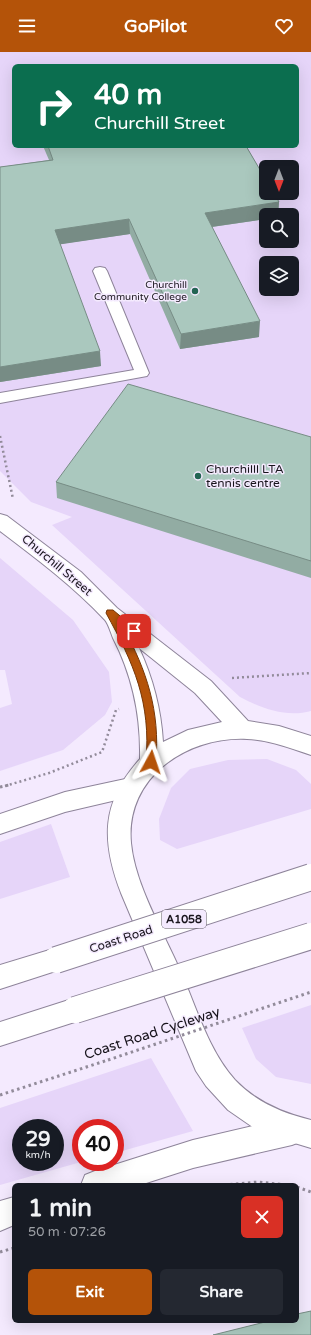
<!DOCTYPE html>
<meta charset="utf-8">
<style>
body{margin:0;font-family:"Varela Round",sans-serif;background:#242831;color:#f1f3f6;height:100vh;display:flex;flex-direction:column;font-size:15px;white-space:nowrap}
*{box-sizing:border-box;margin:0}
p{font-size:13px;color:#9ea1a6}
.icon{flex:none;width:22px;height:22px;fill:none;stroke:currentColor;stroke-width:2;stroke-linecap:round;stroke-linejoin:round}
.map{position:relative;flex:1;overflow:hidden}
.drawer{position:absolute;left:12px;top:1131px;width:287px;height:140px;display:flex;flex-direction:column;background:#171b24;border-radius:6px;box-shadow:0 4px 16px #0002}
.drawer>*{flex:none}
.banner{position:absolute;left:12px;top:12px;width:287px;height:84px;border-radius:6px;box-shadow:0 4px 16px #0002;background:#0b6e4f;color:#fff;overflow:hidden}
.needle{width:26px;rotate:180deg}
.fabs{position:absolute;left:259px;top:108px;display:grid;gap:8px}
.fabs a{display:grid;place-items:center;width:40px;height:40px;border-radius:6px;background:#171b24;box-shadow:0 4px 16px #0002;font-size:20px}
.speed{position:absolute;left:12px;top:1067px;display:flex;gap:8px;font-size:20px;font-weight:700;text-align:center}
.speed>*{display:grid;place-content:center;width:52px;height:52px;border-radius:50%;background:#171b24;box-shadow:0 4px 16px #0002;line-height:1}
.speed small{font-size:10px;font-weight:400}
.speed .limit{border:6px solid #d22;background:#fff;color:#111}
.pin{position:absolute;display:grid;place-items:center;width:34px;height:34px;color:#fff;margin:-17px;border-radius:8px;box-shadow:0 2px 6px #0006}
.me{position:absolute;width:44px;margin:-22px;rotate:5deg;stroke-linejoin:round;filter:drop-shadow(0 0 3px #0008)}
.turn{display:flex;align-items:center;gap:14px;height:84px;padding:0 16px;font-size:18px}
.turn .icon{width:52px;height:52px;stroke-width:2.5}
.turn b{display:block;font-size:28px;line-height:34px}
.round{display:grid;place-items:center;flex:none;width:42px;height:42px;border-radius:6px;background:#242831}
.head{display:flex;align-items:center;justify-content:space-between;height:68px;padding:0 16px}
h1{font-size:24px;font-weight:800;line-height:30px}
.primary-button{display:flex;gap:8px;margin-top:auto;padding:8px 16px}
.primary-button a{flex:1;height:46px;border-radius:6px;background:#b45309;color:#fff;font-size:16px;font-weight:800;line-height:46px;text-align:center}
.primary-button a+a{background:#242831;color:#f1f3f6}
header{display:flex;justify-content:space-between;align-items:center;height:52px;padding:0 16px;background:#b45309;color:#fff;font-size:18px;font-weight:800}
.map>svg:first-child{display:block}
.green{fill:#e6d5f9;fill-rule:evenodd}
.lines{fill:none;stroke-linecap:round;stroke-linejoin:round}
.service-casing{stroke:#8e849a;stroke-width:2}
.tertiary-casing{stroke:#8e849a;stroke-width:2}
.trunk-casing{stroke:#8e849a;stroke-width:2}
.path-far1{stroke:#928b9a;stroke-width:2.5;stroke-dasharray:2 3;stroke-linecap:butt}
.path{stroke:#928b9a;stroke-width:3;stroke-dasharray:2.5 3.5;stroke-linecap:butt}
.service{fill:#fff;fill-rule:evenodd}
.tertiary{fill:#fff;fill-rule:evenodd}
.trunk{fill:#fff;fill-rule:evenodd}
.trunk-bridge-casing{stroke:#8e849a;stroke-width:28;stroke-linecap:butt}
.path-bridge{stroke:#928b9a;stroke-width:3;stroke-dasharray:2.5 3.5;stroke-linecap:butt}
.trunk-bridge{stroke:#fff;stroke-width:26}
.wall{fill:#92aca3}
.shaded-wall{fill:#778c85}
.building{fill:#aac8be;stroke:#778c85}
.route{fill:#b45309;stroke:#753606}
.poi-dot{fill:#226453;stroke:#f4eafe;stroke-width:1.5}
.labels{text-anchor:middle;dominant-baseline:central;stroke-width:3;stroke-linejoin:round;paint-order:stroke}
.far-poi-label{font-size:10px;fill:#18141c;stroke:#f4eafe;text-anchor:end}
.shield{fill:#f4eafe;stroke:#5a5460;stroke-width:1}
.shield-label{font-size:11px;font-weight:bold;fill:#18141c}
.poi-label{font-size:12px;fill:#18141c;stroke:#f4eafe;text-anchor:start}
.street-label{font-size:12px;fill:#18141c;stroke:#f4eafe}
.near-street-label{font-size:14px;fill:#18141c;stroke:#f4eafe}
</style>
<header><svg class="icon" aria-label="menu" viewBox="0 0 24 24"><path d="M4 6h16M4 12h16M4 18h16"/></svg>GoPilot<svg class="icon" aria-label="heart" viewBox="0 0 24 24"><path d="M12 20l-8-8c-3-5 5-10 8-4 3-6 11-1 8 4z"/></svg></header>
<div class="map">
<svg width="311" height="1283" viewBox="0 0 311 1283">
<rect width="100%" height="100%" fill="#f4eafe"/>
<g class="green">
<path d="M0,0H311V659C286,666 261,656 240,645L52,473L72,465L31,450L0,419ZM14,14H297V94H14ZM266,115H292V141H266ZM266,163H292V189H266ZM266,211H292V237H266Z"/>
<polygon points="0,506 73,568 109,620 112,650 105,663 63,698 0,719 0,656 12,652 5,618 0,618"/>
<polygon points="267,707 296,718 311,732 311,757 177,797 160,788 159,767 171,736 190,717 228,708"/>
<polygon points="51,772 70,825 0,847 0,790"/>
<polygon points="311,953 311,1032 276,1025 256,1007 242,976"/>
<path d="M151,1006L193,1079L115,1101V1076H81V1110L0,1133V1056ZM21,1076H55V1110H21Z"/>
</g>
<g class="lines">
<g class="service-casing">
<polygon id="service" points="100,215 105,216 107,219 149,321 147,324 0,351 0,341 134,318 93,219 95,216"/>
</g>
<g class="tertiary-casing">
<path id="tertiary" d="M0,462L7,464L81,520L117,556L211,629L248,669L279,674L311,684V703C290,696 270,688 247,687C187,684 125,725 131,791C135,833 163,879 180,918C196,954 208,998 235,1028C256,1050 282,1061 311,1068V1096L278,1086L254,1076L228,1058L206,1034L196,1019L121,841C101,789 101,750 140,707C141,664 133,625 113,586C111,581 108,571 105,568C73,534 37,507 0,479ZM139,596L195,641L222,670L188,678L163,690C161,657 153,626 139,596Z"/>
</g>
<g class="trunk-casing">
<g id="trunk">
<polygon points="130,726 138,729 142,736 138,743 65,760 0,782 0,762 65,740"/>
<polygon points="56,896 65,900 69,908 65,916 0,937 0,913"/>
<polygon points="75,946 84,949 88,958 84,967 0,994 0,970"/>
<polygon points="292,1065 302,1069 306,1079 302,1089 292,1093 193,1116 140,1133 81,1133 85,1123 95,1119 193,1088"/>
<polygon points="14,1145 14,1173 0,1179 0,1149"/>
</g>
</g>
<g class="path-far1">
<polyline points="0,384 13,447"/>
<polyline points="232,626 311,621"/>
<polyline points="5,734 49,721 102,700 116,658 119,657"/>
</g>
<g class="path">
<polyline points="0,735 9,733"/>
<polyline points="0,1043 108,1008"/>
<polyline points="224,1133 258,1130 287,1133"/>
<polyline points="297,1135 311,1140"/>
<polyline points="0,1200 14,1196"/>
</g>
<use href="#service" class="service"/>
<use href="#tertiary" class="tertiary"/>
<use href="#trunk" class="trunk"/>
<g class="trunk-bridge-casing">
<g id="trunk-bridge">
<polyline points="56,908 311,825"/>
<polyline points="75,958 311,884"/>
</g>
</g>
<polyline class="path-bridge" points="108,1008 311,940"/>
<use href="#trunk-bridge" class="trunk-bridge"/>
</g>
<g class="wall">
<polygon points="43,94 246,94 279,150 278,163 266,163 266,167 212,175 259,285 180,297 130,182 60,192 101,314 0,330 0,115 49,108"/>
<polygon points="311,385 311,526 57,446 56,430"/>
</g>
<g class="shaded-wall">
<polygon points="279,150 278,163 266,163 266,167 204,176 205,161"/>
<polygon points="129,167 130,182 56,193 55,178"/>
<polygon points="260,269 259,285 180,297 181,282"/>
<polygon points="100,299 101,314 0,330 0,315"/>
</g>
<g class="building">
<polygon points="48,94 246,94 266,128 266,141 274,141 279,150 205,161 260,269 181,282 129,167 55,178 100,299 0,315 0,115 53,108"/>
<polygon points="128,332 311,385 311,509 56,430"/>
<polygon points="311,1259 311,1283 213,1283 269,1269 297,1269 297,1262"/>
</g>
<path class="route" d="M107,558H113L138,579L134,583L123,575C147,619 160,659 156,710L151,714L146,710C151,650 134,612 106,561Z"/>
<g class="poi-dot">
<circle cx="195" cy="239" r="4"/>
<circle cx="198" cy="424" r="4"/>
</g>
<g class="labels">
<g class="far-poi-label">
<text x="187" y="233">Churchill<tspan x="187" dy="12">Community College</tspan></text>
</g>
<rect class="shield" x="162" y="858" width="44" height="18" rx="3"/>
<g class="shield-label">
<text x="184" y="867">A1058</text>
</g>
<g class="poi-label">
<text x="206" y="417">Churchilll LTA<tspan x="206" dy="14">tennis centre</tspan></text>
</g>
<g class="street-label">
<text transform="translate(57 513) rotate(40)">Churchill Street</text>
<text transform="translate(121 887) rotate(-18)">Coast Road</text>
</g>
<g class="near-street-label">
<text transform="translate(152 981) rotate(-18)">Coast Road Cycleway</text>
</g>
</g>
</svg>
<div class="fabs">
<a><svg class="needle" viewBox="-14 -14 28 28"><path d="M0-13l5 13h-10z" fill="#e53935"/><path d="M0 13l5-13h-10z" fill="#9ea1a6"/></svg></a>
<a><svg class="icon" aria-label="search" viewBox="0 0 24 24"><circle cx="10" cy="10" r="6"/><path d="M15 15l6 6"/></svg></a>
<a><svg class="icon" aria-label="layers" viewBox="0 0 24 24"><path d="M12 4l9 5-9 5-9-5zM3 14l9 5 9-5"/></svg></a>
</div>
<div class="speed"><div>29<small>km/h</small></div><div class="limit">40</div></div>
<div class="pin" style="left:134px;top:579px;background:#d93025"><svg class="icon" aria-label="arrive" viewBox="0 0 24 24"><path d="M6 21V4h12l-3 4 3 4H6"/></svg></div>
<svg class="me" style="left:151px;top:710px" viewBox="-20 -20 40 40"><path d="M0-17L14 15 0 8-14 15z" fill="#b45309" stroke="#fff" stroke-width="4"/></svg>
<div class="banner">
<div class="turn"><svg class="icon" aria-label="right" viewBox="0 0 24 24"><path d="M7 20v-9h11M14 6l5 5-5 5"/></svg><div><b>40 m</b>Churchill Street</div></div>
</div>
<section class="drawer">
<div class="head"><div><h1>1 min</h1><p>50 m · 07:26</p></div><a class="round" style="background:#d93025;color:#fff"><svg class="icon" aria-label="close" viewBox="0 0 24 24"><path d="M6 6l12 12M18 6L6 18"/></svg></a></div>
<div class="primary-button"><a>Exit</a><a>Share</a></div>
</section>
</div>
